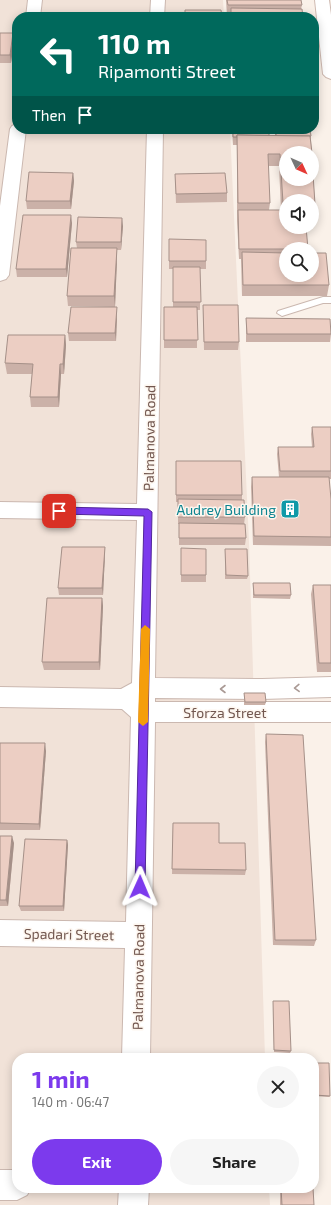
<!DOCTYPE html>
<meta charset="utf-8">
<style>
body{margin:0;font-family:"Exo 2",sans-serif;background:#f6f6f6;color:#222;height:100vh;display:flex;flex-direction:column;font-size:15px;white-space:nowrap}
*{box-sizing:border-box;margin:0}
p{font-size:13px;color:#767676}
.icon{flex:none;width:22px;height:22px;fill:none;stroke:currentColor;stroke-width:2;stroke-linecap:round;stroke-linejoin:round}
.map{position:relative;flex:1;overflow:hidden}
.panel{position:absolute;left:12px;top:1053px;width:307px;height:140px;display:flex;flex-direction:column;background:#fff;border-radius:16px;box-shadow:0 2px 10px #0003}
.panel>*{flex:none}
.hud{position:absolute;left:12px;top:12px;width:307px;height:122px;border-radius:16px;box-shadow:0 2px 10px #0003;background:#00695c;color:#fff;overflow:hidden}
.needle{width:26px;rotate:134deg}
.tools{position:absolute;left:279px;top:146px;display:grid;gap:8px}
.tools a{display:grid;place-items:center;width:40px;height:40px;border-radius:50%;background:#fff;box-shadow:0 2px 10px #0003;font-size:20px}
.pin{position:absolute;display:grid;place-items:center;width:34px;height:34px;color:#fff;margin:-17px;border-radius:8px;box-shadow:0 2px 6px #0006}
.me{position:absolute;width:44px;margin:-22px;rotate:1deg;stroke-linejoin:round;filter:drop-shadow(0 0 3px #0008)}
.turn{display:flex;align-items:center;gap:14px;height:84px;padding:0 20px;font-size:18px}
.turn .icon{width:52px;height:52px;stroke-width:2.5}
.turn b{display:block;font-size:28px;line-height:34px}
.then{display:flex;align-items:center;height:38px;padding:0 20px;background:#0003;gap:8px;font-size:15px}
.round{display:grid;place-items:center;flex:none;width:42px;height:42px;border-radius:21px;background:#f6f6f6}
.head{display:flex;align-items:center;justify-content:space-between;height:68px;padding:0 20px}
h1{font-size:24px;font-weight:700;line-height:30px;color:#7c3aed}
.primary-button{display:flex;gap:8px;margin-top:auto;padding:8px 20px}
.primary-button a{flex:1;height:46px;border-radius:24px;background:#7c3aed;color:#fff;font-size:16px;font-weight:700;line-height:46px;text-align:center}
.primary-button a+a{background:#f6f6f6;color:#222}
.map>svg:first-child{display:block}
.residential{fill:#f1e2d8}
.lines{fill:none;stroke-linecap:round;stroke-linejoin:round}
.service-casing{stroke:#cbb8b0;stroke-width:2}
.minor-casing{stroke:#cbb8b0;stroke-width:2}
.secondary-casing{stroke:#cfbab1;stroke-width:2}
.service{fill:#fff;fill-rule:evenodd}
.minor{fill:#fff;fill-rule:evenodd}
.secondary{fill:#fff;fill-rule:evenodd}
.wall{fill:#cbb1a8;fill-rule:evenodd}
.shaded-wall{fill:#a59088}
.building{fill:#eccec3;stroke:#a59088}
.oneway{stroke:#aa9a95}
.route{fill:#7c3aed;stroke:#51269a}
.slow{fill:#f59e0b}
.labels{text-anchor:middle;dominant-baseline:central;stroke-width:3;stroke-linejoin:round;paint-order:stroke}
.street-label{font-size:14px;fill:#72574f;stroke:#fdf6ef}
.culture-label{font-size:14px;fill:#0d838f;stroke:#fdf6ef;text-anchor:end}
</style>
<div class="map">
<svg width="331" height="1205" viewBox="0 0 331 1205">
<rect width="100%" height="100%" fill="#faf1e9"/>
<polygon class="residential" points="0,0 223,0 224,17 17,17 17,129 230,129 249,542 265,1058 17,1058 17,1188 269,1188 270,1205 0,1205"/>
<g class="lines">
<g class="service-casing">
<polygon id="service" points="323,297 331,297 331,303 323,303 282,316 277,313 278,311"/>
</g>
<g class="minor-casing">
<g id="minor">
<polygon points="28,0 42,0 40,17 26,17"/>
<polygon points="151,0 165,0 164,17 150,17"/>
<polygon points="17,124 17,129 26,129 9,275 6,279 0,281 0,206 10,129 12,126"/>
<polygon points="147,129 163,129 155,678 262,679 331,677 331,697 262,699 155,698 155,702 331,702 331,722 155,722 150,1058 122,1058 125,948 0,946 0,920 126,922 131,717 122,709 0,707 0,687 121,689 132,683 137,520 0,518 0,502 137,504"/>
<polygon points="0,1170 17,1170 17,1188 31,1188 27,1195 17,1200 0,1200"/>
<polygon points="119,1188 149,1188 148,1205 118,1205"/>
</g>
</g>
<g class="secondary-casing">
<polygon id="secondary" points="315,0 329,0 331,15 331,79 326,77 323,74"/>
</g>
<use href="#service" class="service"/>
<use href="#minor" class="minor"/>
<use href="#secondary" class="secondary"/>
</g>
<g class="wall">
<polygon points="226,0 301,0 302,5 301,9 303,17 230,17 230,16 227,16"/>
<polygon points="0,33 14,42 11,63 0,63"/>
<path d="M232,129H269V136H275V129H310L311,136V140L315,204L314,216H312V201H286V275L329,285L327,296H242L241,259H239L237,221V145H233ZM268,166H279L281,210H269L270,203Z"/>
<polygon points="73,173 74,181 71,209 27,209 26,201"/>
<polygon points="175,174 227,193 227,202 176,203"/>
<polygon points="72,223 67,277 17,277 16,269"/>
<polygon points="123,226 121,250 117,250 117,259 115,307 68,306 67,296 77,248 76,242"/>
<polygon points="169,239 206,261 206,269 200,269 200,310 197,310 197,348 164,348 164,307 173,307 173,269 169,269"/>
<polygon points="203,305 239,342 238,350 204,350"/>
<polygon points="117,315 116,341 69,341 68,333"/>
<polygon points="246,318 331,334 330,342 246,342"/>
<polygon points="65,335 66,345 64,374 61,374 59,407 31,407 30,397 32,374 7,374 5,363"/>
<polygon points="312,427 331,427 331,479 329,479 331,499 331,546 253,545 251,487 252,477 279,477 277,454 278,447 312,447 311,434"/>
<polygon points="176,461 242,495 242,500 245,517 244,524 246,538 245,545 179,545 179,524 178,524 178,502 176,502"/>
<polygon points="105,547 105,554 103,595 59,595 58,588"/>
<polygon points="181,548 206,575 206,582 181,582"/>
<polygon points="225,549 248,576 247,579 225,579"/>
<polygon points="253,583 291,595 290,599 253,598"/>
<polygon points="313,585 331,585 331,672 317,672 311,594"/>
<polygon points="102,598 103,606 100,670 44,670 42,662"/>
<polygon points="244,693 266,702 265,705 244,705"/>
<polygon points="266,734 316,940 314,946 273,945 265,742"/>
<polygon points="0,743 46,751 40,830 0,830"/>
<polygon points="173,823 219,843 246,870 245,875 172,874"/>
<polygon points="0,836 14,843 8,906 0,906"/>
<polygon points="67,840 68,845 64,911 21,911 19,906"/>
<polygon points="273,1001 291,1051 290,1053 274,1052 273,1003"/>
<polygon points="314,1063 330,1096 329,1097 314,1096"/>
<polygon points="280,1188 313,1188 314,1205 280,1205"/>
</g>
<g class="shaded-wall">
<polygon points="13,33 14,42 11,63 10,55"/>
<polygon points="73,173 74,181 71,209 70,201"/>
<polygon points="71,215 72,223 67,277 66,269"/>
<polygon points="122,218 123,226 121,250 121,242"/>
<polygon points="117,248 117,259 115,307 114,296"/>
<polygon points="117,307 117,315 116,341 115,333"/>
<polygon points="65,335 66,345 64,374 63,364"/>
<polygon points="60,364 61,374 59,407 58,397"/>
<polygon points="105,547 105,554 103,595 102,588"/>
<polygon points="102,598 103,606 100,670 99,662"/>
<polygon points="45,743 46,751 40,830 39,824"/>
<polygon points="12,836 14,843 8,906 6,900"/>
<polygon points="67,840 68,845 64,911 63,906"/>
</g>
<g class="building">
<polygon points="227,0 301,0 302,5 228,5"/>
<polygon points="231,8 302,9 303,17 231,17"/>
<polygon points="185,10 221,10 222,17 185,17"/>
<polygon points="0,33 13,33 10,55 0,55"/>
<polygon points="233,129 269,129 269,136 237,135 237,137 233,137"/>
<polygon points="276,129 310,129 311,136 276,136"/>
<polygon points="237,135 310,136 312,153 286,153 286,179 312,179 312,159 315,204 312,204 312,201 286,201 286,203 283,203 280,154 268,154 270,203 238,203"/>
<polygon points="29,172 73,173 70,201 26,201"/>
<polygon points="225,173 227,193 176,194 175,174"/>
<polygon points="238,210 286,210 286,227 306,227 308,249 239,249"/>
<polygon points="23,215 71,215 66,269 16,269"/>
<polygon points="78,217 122,218 121,242 76,242"/>
<polygon points="169,239 206,240 206,261 169,261"/>
<polygon points="71,248 117,248 114,296 67,296"/>
<polygon points="242,252 286,253 286,275 312,275 312,253 326,253 329,285 243,285"/>
<polygon points="173,267 200,267 201,302 173,302"/>
<polygon points="203,305 238,305 239,342 204,342"/>
<polygon points="71,307 117,307 115,333 68,333"/>
<polygon points="164,307 197,307 198,340 164,340"/>
<polygon points="246,318 330,319 331,334 247,334"/>
<polygon points="8,335 65,335 63,364 60,364 58,397 30,397 33,364 5,363"/>
<polygon points="312,427 331,427 331,471 280,471 278,447 314,447"/>
<polygon points="176,461 241,461 242,495 176,495"/>
<polygon points="252,477 329,477 331,499 331,537 254,536"/>
<polygon points="178,499 244,500 245,517 178,517"/>
<polygon points="179,523 245,524 246,538 179,538"/>
<polygon points="62,547 105,547 102,588 58,588"/>
<polygon points="181,548 206,549 206,575 181,575"/>
<polygon points="225,549 247,549 248,576 226,575"/>
<polygon points="253,583 290,583 291,595 254,595"/>
<polygon points="313,585 331,585 331,663 319,663"/>
<polygon points="47,598 102,598 99,662 42,662"/>
<polygon points="244,693 265,693 266,702 245,702"/>
<polygon points="266,734 303,735 316,940 275,940"/>
<polygon points="0,743 45,743 39,824 0,823"/>
<polygon points="173,823 219,823 219,843 245,843 246,870 172,869"/>
<polygon points="0,836 12,836 6,900 0,900"/>
<polygon points="25,839 67,840 63,906 19,906"/>
<polygon points="273,1001 289,1001 291,1051 274,1050"/>
<polygon points="314,1063 329,1063 330,1096 314,1095"/>
<polygon points="281,1188 313,1188 314,1205 282,1205"/>
</g>
<defs><path id="oneway-chevron" d="M-2-3.5L2.5 0L-2 3.5" fill="none" stroke-width="1.6" stroke-linecap="round" stroke-linejoin="round"/></defs>
<g class="oneway">
<use href="#oneway-chevron" transform="translate(297 688) rotate(178)"/>
<use href="#oneway-chevron" transform="translate(223 689) rotate(-180)"/>
</g>
<polygon class="route" points="59,507 148,509 152,512 145,887 144,891 140,892 136,891 135,887 144,516 59,514 55,511"/>
<polygon class="slow" points="145,625 150,629 148,722 143,726 138,722 141,629"/>
<defs>
<g id="building-square" transform="scale(1)"><rect x="-9" y="-9" width="18" height="18" rx="4" fill="#0f9aa8" stroke="#fdf6ef"/><path d="M-4-6H4V6H1V3H-1V6H-4ZM-2.5-4.3h1.7v1.8h-1.7ZM.8-4.3h1.7v1.8H.8ZM-2.5-1h1.7V.8h-1.7ZM.8-1h1.7V.8H.8Z" fill="#fff"/></g>
</defs>
<g fill-rule="evenodd">
<use href="#building-square" x="290" y="509"/>
</g>
<g class="labels">
<g class="street-label">
<text transform="translate(149 438) rotate(-89)">Palmanova Road</text>
<text x="225" y="712">Sforza Street</text>
<text transform="translate(69 934) rotate(1)">Spadari Street</text>
<text transform="translate(138 977) rotate(-89)">Palmanova Road</text>
</g>
<g class="culture-label">
<text x="276" y="509">Audrey Building</text>
</g>
</g>
</svg>
<div class="tools">
<a><svg class="needle" viewBox="-14 -14 28 28"><path d="M0-13l5 13h-10z" fill="#e53935"/><path d="M0 13l5-13h-10z" fill="#767676"/></svg></a>
<a><svg class="icon" aria-label="sound" viewBox="0 0 24 24"><path d="M4 9h4l5-4v14l-5-4H4zM17 9q2 3 0 6"/></svg></a>
<a><svg class="icon" aria-label="search" viewBox="0 0 24 24"><circle cx="10" cy="10" r="6"/><path d="M15 15l6 6"/></svg></a>
</div>
<div class="pin" style="left:59px;top:511px;background:#d93025"><svg class="icon" aria-label="arrive" viewBox="0 0 24 24"><path d="M6 21V4h12l-3 4 3 4H6"/></svg></div>
<svg class="me" style="left:140px;top:887px" viewBox="-20 -20 40 40"><path d="M0-17L14 15 0 8-14 15z" fill="#7c3aed" stroke="#fff" stroke-width="4"/></svg>
<div class="hud">
<div class="turn"><svg class="icon" aria-label="left" viewBox="0 0 24 24"><path d="M17 20v-9H6M10 6l-5 5 5 5"/></svg><div><b>110 m</b>Ripamonti Street</div></div>
<div class="then">Then<svg class="icon" aria-label="arrive" viewBox="0 0 24 24"><path d="M6 21V4h12l-3 4 3 4H6"/></svg></div>
</div>
<section class="panel">
<div class="head"><div><h1>1 min</h1><p>140 m · 06:47</p></div><a class="round"><svg class="icon" aria-label="close" viewBox="0 0 24 24"><path d="M6 6l12 12M18 6L6 18"/></svg></a></div>
<div class="primary-button"><a>Exit</a><a>Share</a></div>
</section>
</div>
